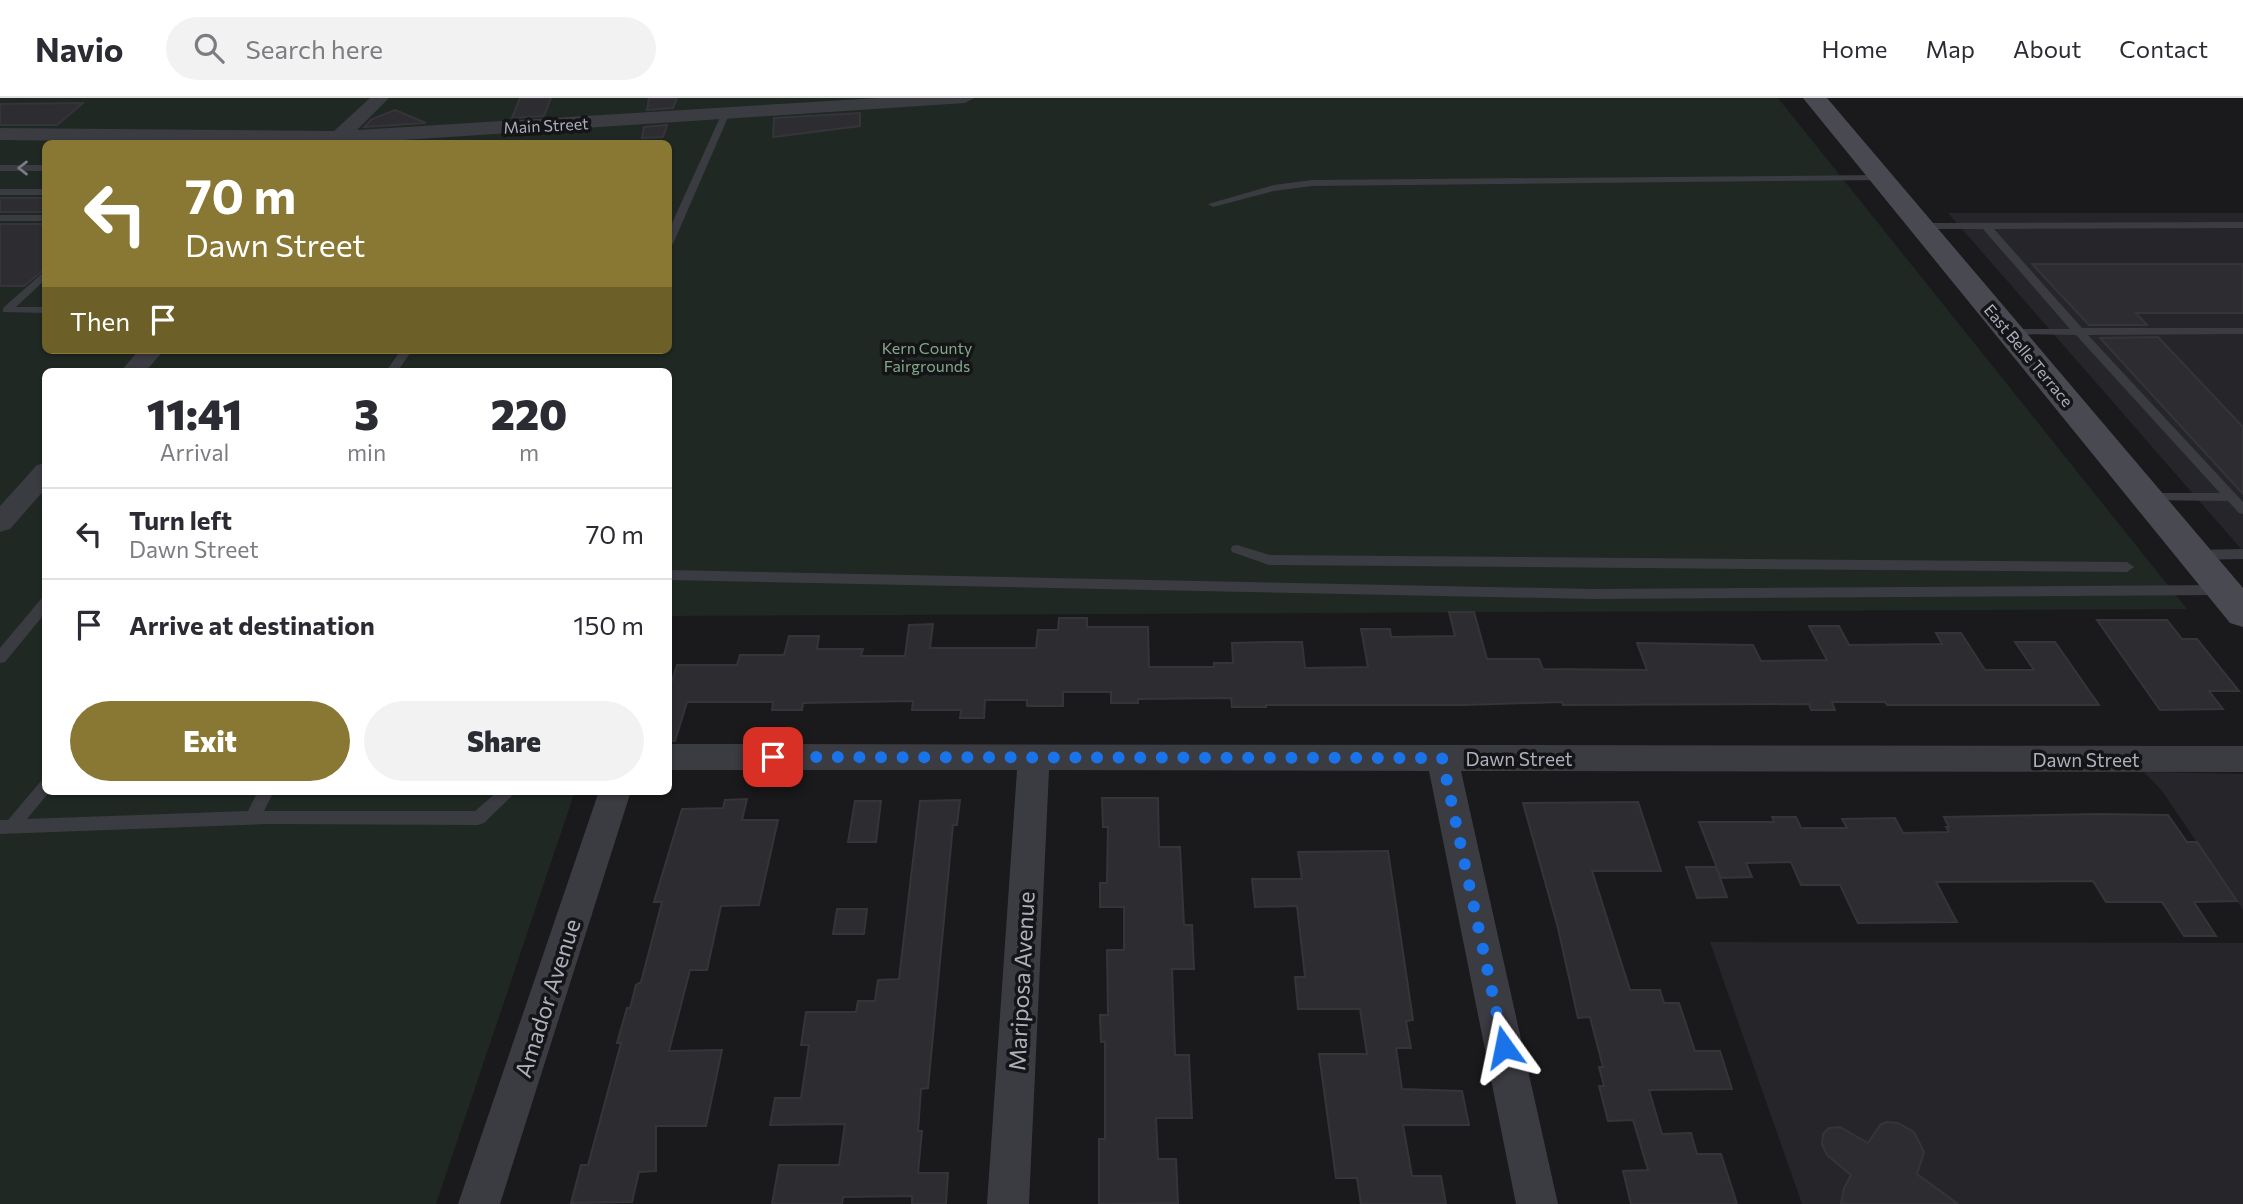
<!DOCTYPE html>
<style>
body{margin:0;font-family:Commissioner,sans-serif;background:#f2f2f3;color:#2b2b33;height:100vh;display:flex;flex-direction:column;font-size:26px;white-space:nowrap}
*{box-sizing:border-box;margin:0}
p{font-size:23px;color:#7c7c81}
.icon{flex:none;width:38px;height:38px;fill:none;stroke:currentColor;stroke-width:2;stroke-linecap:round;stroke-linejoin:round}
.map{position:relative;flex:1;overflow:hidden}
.side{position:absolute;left:42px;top:270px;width:630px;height:427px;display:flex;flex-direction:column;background:#fff;border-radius:10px;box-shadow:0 2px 5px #0004}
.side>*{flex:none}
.top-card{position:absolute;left:42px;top:42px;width:630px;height:214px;border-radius:10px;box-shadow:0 2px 5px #0004;background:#887833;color:#fff;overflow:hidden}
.pin{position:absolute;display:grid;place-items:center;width:60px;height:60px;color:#fff;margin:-30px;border-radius:14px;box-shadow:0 4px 10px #0006}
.me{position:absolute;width:77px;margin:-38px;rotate:348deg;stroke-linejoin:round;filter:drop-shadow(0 0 5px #0008)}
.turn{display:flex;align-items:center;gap:24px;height:147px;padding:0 28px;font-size:32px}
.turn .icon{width:91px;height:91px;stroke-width:2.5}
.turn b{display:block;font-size:49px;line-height:60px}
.then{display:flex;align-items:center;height:66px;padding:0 28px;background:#0003;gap:14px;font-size:26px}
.eta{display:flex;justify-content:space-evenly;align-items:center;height:119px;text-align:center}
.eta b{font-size:42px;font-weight:800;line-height:49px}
.primary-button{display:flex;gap:14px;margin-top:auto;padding:14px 28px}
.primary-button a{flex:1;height:80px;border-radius:42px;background:#887833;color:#fff;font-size:28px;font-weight:800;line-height:80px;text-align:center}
.primary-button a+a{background:#f2f2f3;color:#2b2b33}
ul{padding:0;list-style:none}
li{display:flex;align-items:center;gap:21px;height:91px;padding:0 28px;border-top:2px solid #e1e1e2}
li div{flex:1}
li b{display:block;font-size:26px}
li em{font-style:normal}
header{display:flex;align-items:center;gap:42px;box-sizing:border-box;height:98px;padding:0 35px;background:#fff;border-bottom:2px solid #e1e1e2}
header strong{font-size:33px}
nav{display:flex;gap:38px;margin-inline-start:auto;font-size:24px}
.search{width:490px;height:63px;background:#f2f2f3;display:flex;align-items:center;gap:18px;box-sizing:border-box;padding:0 24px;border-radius:38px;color:#7c7c81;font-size:26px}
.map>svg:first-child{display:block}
.built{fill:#26262a}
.green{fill:#1f2822;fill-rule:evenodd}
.building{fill:#2d2d31;stroke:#353439;stroke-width:2}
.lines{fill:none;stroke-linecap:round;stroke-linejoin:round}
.lane{fill:#3b3b42;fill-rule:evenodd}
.street{fill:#3b3b42;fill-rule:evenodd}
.secondary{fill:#494952;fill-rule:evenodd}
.oneway{stroke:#797b85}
.route{stroke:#1a73e8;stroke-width:12;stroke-dasharray:0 21.6}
.labels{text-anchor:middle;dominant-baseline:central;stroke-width:7;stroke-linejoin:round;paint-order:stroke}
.far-street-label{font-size:16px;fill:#acafbc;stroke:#151518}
.far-park-label{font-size:16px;fill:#82a88a;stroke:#151518}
.street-label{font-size:19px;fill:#acafbc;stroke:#151518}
.near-street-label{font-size:23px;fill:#acafbc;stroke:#151518}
</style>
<header>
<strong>Navio</strong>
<div class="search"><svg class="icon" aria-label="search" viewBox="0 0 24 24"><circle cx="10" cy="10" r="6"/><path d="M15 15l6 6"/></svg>Search here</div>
<nav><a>Home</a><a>Map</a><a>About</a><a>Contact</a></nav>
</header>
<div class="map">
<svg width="2243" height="1106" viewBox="0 0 2243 1106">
<rect width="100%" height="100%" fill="#1a1a1c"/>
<g class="built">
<polygon points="1948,115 2243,115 2243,453"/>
<polygon points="2144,674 2243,676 2243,812 2162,693"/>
<polygon points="1710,844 2243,845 2243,1106 1802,1106"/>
</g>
<path class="green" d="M0,0H1778L2187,511L669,518L668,273H46V693H575L436,1106H0ZM46,46H668V252H46Z"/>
<g class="building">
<polygon points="520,0 551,0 544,18 512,20"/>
<polygon points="649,0 677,0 673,10 647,12"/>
<polygon points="83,5 57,27 0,27 0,6"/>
<polygon points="395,12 426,25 364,29 372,21"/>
<polygon points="860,15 860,28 773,39 774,20"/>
<polygon points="667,27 663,39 642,40 644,29"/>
<rect x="0" y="100" width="46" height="14"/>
<polygon points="0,126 46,126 46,170 24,188 0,188"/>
<polygon points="2032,166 2243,166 2243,215 2136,215 2147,227 2089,227"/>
<polygon points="2158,239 2243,329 2243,396 2100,240"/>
<polygon points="1449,514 1474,514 1487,561 1539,561 1543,571 1647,572 1637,545 1753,547 1761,563 1827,562 1809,528 1839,528 1849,547 1942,546 1936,535 1961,535 1985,572 2034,572 2015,544 2055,544 2099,607 1887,607 1885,604 1832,604 1835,612 1811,612 1809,606 1563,607 1562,604 1465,607 1266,607 1266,609 1232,609 1231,600 1138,601 1138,605 1111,605 1111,594 1063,594 1063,608 1027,608 1027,602 985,602 984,620 960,620 961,612 912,612 913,603 803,605 802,612 772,612 773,604 687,604 675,643 668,643 668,583 672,583 677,567 737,567 740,557 784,557 789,538 819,538 817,551 863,551 861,558 905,558 909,527 933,526 930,550 1036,550 1038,532 1058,532 1059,520 1087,520 1087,529 1148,529 1149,569 1214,569 1214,565 1233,565 1232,545 1271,544 1302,544 1305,570 1368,569 1361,531 1390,531 1391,539 1455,538"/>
<polygon points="2097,522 2167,522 2182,541 2197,541 2239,593 2209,593 2223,611 2160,612"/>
<polygon points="1102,700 1158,700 1159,749 1180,749 1184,827 1192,827 1194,871 1172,871 1175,957 1189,957 1192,1020 1156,1020 1158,1061 1176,1061 1178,1105 1099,1106 1099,1041 1105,1041 1105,944 1101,944 1100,917 1108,917 1107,852 1124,852 1124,809 1100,809 1100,785 1107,785 1108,729 1103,729"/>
<polygon points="747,701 742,722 778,722 759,807 721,808 707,872 690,872 669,953 722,952 706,1028 656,1028 656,1073 639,1074 632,1104 571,1105 581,1067 588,1067 621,945 617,945 627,910 630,910 636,887 641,884 662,804 654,804 682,711 723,710 725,702"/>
<polygon points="960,702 957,727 953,727 928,990 921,991 918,1033 922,1033 918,1075 948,1075 946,1106 912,1106 912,1098 843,1099 842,1106 772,1106 779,1067 839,1067 845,1026 770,1027 775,1000 801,1000 809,947 801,947 806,914 856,914 858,903 875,903 878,882 899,881 920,703"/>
<polygon points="855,703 881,703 876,744 848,744"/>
<polygon points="1638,704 1661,773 1592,773 1630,892 1660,892 1664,905 1679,905 1695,953 1720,953 1732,991 1649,992 1662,1036 1691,1035 1697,1056 1721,1056 1737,1106 1631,1106 1623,1073 1648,1072 1633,1022 1608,1023 1599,988 1604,988 1599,969 1603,969 1590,919 1578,920 1558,830 1523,705"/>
<polygon points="2099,716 2168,717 2187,744 2197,744 2237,803 2194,804 2216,838 2184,838 2162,804 2106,804 2093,783 1936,784 1957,824 1858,825 1840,787 1801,787 1791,764 1746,765 1752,779 1721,780 1699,724 1774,724 1772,719 1796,719 1801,730 1847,730 1842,721 1895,720 1903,735 1949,734 1946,729 1949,729 1944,719"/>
<polygon points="1388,753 1413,922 1406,923 1411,950 1396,950 1402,991 1462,993 1469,1027 1403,1027 1412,1078 1441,1078 1446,1106 1361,1106 1357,1080 1336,1080 1319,956 1367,956 1360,911 1298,911 1295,879 1305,879 1297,808 1255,809 1252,781 1302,781 1298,754"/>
<polygon points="1686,769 1716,769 1727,799 1697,800"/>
<polygon points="837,811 867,811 864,836 833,836"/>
<polygon points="1886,1024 1898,1025 1914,1034 1924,1054 1917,1076 1958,1106 1841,1106 1844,1090 1851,1077 1827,1057 1822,1046 1823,1036 1829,1030 1840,1029 1868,1045 1880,1027"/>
</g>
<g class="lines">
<g class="lane">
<polygon points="722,15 729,17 673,146 668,149 668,134"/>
<rect x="0" y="67" width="46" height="6"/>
<polygon points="1882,77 1885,78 1885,82 1312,88 1274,93 1213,109 1208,106 1274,87 1312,82"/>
<rect x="0" y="91" width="46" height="6"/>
<rect x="0" y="117" width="46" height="6"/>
<polygon points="2243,124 2243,130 1994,131 2082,230 2243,230 2243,236 2088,237 2243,404 2243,416 2239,415 2228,403 2143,402 2141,399 2147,395 2220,395 2076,237 2006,236 2006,232 2010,231 2070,231 1983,131 1922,131 1917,128 1922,125"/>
<polygon points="46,172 46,181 16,209 46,209 46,215 3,214 3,210"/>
<polygon points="401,252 412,252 398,273 386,273"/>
<polygon points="1237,447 1270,457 2127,464 2134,469 2127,474 1269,467 1232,454 1231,451 1232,448"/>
<polygon points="2243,451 2243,461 2195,462 2188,457 2195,452"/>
<polygon points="668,472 1592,491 2220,487 2227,492 2220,497 1592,501 668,482"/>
<polygon points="46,499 46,514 5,564 0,565 0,550 41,501"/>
<polygon points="46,681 46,693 50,693 27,721 248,713 258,693 274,693 264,713 475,713 498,693 517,693 484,725 478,727 266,726 0,736 0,722 8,722 41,683"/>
</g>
<g class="street">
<polygon points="370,0 389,0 357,32 878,0 974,0 965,5 343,46 0,42 0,30 334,33"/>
<polygon points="139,252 164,252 146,273 121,273"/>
<polygon points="46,365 46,390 10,431 0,434 0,408 37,367"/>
<polygon points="668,646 2243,648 2243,674 1461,673 1558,1106 1516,1106 1429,673 1049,672 1029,1106 987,1106 1017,672 668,672"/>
<polygon points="599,693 631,693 500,1106 458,1106"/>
</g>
<polygon class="secondary" points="1803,0 1827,0 2243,490 2243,529 2230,525"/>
</g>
<defs><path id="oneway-chevron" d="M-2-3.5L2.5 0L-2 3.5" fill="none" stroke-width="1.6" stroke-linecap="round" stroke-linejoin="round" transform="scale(1.75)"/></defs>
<use class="oneway" href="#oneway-chevron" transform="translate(23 70) rotate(-180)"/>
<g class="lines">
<polyline class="route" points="773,659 1442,660 1504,949"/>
</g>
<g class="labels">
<g class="far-street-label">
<text transform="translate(546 27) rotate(-3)">Main Street</text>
<text transform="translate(2029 257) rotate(50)">East Belle Terrace</text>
</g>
<g class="far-park-label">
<text x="927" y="249">Kern County<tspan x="927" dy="18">Fairgrounds</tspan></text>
</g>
<g class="street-label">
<text x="1519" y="660">Dawn Street</text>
<text x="2086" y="661">Dawn Street</text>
</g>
<g class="near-street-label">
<text transform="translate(1021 883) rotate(-87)">Mariposa Avenue</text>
<text transform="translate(547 900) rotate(-72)">Amador Avenue</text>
</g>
</g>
</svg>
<div class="pin" style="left:773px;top:659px;background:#d93025"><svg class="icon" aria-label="arrive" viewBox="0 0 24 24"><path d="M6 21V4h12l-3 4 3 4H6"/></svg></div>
<svg class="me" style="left:1504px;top:949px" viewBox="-20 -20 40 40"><path d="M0-17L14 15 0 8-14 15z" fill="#1a73e8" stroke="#fff" stroke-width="4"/></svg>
<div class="top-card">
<div class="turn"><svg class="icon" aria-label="left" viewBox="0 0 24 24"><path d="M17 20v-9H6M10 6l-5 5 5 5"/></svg><div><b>70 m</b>Dawn Street</div></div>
<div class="then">Then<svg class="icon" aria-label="arrive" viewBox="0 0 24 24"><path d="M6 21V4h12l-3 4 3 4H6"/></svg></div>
</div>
<section class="side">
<div class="eta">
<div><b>11:41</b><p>Arrival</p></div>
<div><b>3</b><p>min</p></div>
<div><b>220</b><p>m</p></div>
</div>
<ul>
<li><svg class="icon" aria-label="left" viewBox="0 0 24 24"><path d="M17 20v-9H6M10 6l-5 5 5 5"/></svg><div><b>Turn left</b><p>Dawn Street</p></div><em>70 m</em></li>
<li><svg class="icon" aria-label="arrive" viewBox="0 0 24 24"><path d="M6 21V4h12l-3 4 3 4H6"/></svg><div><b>Arrive at destination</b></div><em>150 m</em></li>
</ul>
<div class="primary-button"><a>Exit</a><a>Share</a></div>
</section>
</div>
